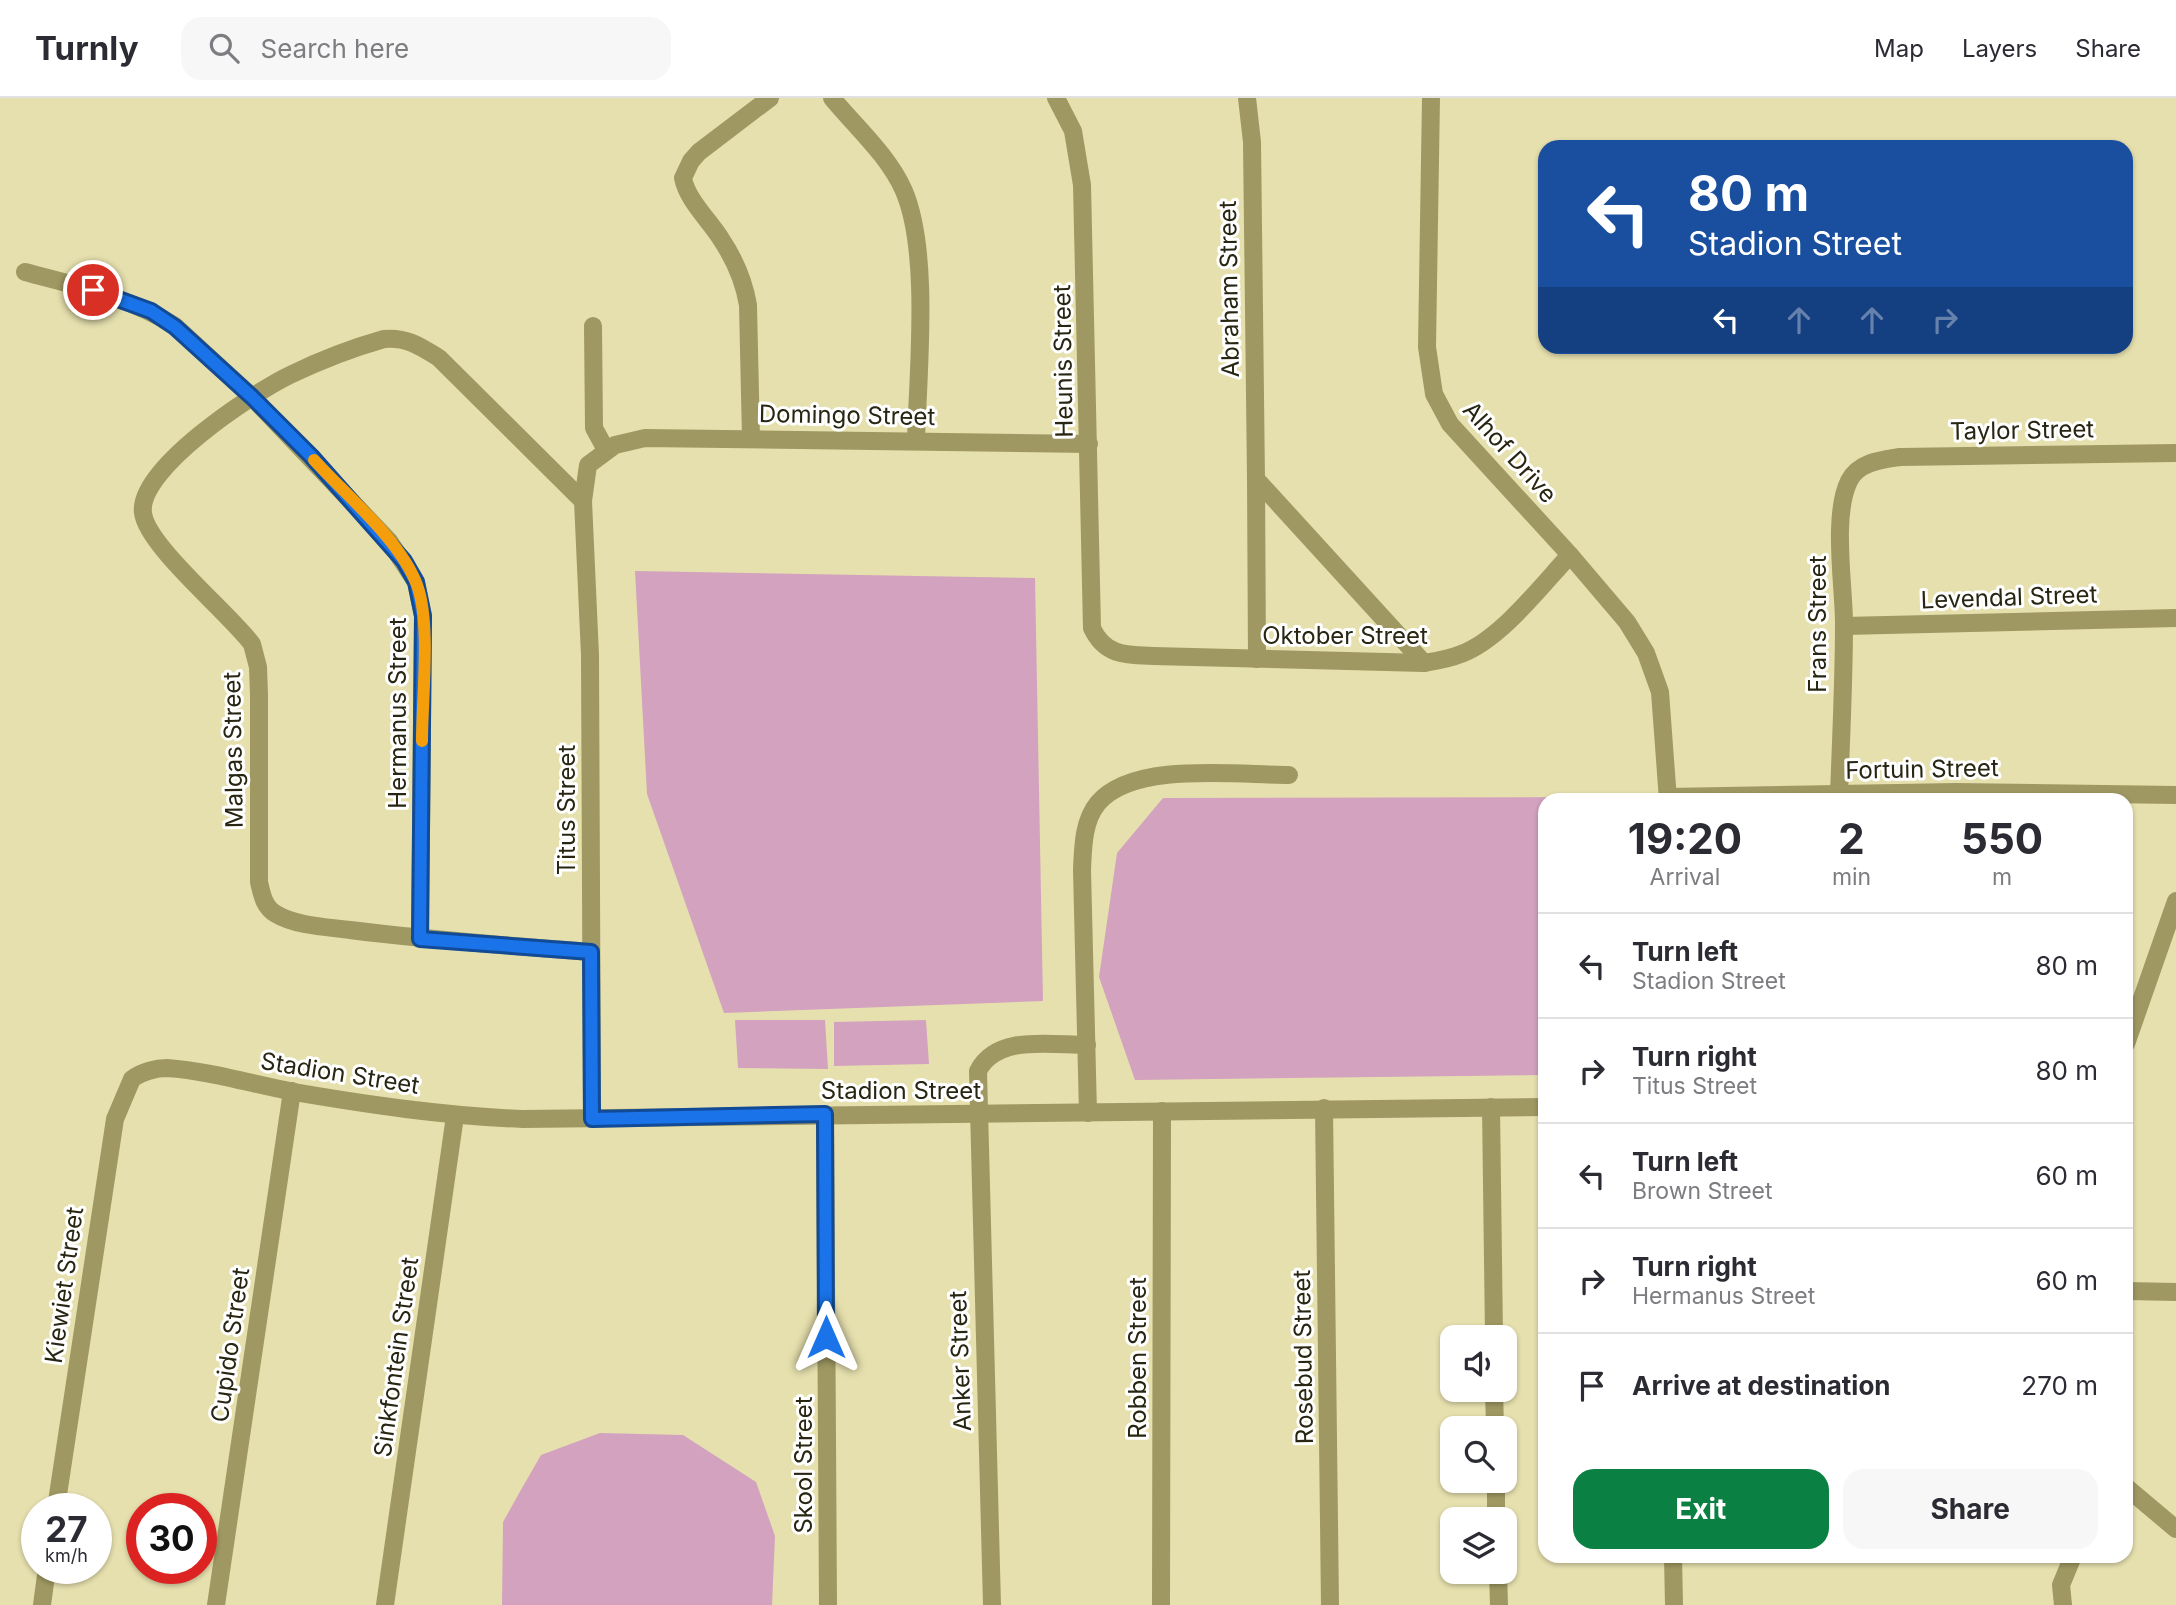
<!DOCTYPE html>
<style>
body{margin:0;font-family:Inter,sans-serif;background:#f7f7f7;color:#2b2b33;height:100vh;display:flex;flex-direction:column;font-size:26px;white-space:nowrap}
*{box-sizing:border-box;margin:0}
p{font-size:23px;color:#7c7c81}
.icon{flex:none;width:38px;height:38px;fill:none;stroke:currentColor;stroke-width:2;stroke-linecap:round;stroke-linejoin:round}
.map{position:relative;flex:1;overflow:hidden}
.sheet{position:absolute;left:1538px;top:695px;width:595px;height:770px;display:flex;flex-direction:column;background:#fff;border-radius:21px;box-shadow:0 2px 5px #0004}
.sheet>*{flex:none}
.banner{position:absolute;left:1538px;top:42px;width:595px;height:214px;border-radius:21px;box-shadow:0 2px 5px #0004;background:#1a4fa0;color:#fff;overflow:hidden}
.fabs{position:absolute;left:1440px;top:1227px;display:grid;gap:14px}
.fabs a{display:grid;place-items:center;width:77px;height:77px;border-radius:14px;background:#fff;box-shadow:0 2px 5px #0004;font-size:35px}
.speed{position:absolute;left:21px;top:1395px;display:flex;gap:14px;font-size:35px;font-weight:700;text-align:center}
.speed>*{display:grid;place-content:center;width:91px;height:91px;border-radius:50%;background:#fff;box-shadow:0 2px 5px #0004;line-height:1}
.speed small{font-size:18px;font-weight:400}
.speed .limit{border:10px solid #d22;background:#fff;color:#111}
.pin{position:absolute;display:grid;place-items:center;width:60px;height:60px;color:#fff;margin:-30px;border:4px solid #fff;border-radius:50%;box-shadow:0 2px 7px #0007}
.me{position:absolute;width:77px;margin:-38px;rotate:0deg;stroke-linejoin:round;filter:drop-shadow(0 0 5px #0008)}
.turn{display:flex;align-items:center;gap:24px;height:147px;padding:0 35px;font-size:32px}
.turn .icon{width:91px;height:91px;stroke-width:2.5}
.turn b{display:block;font-size:49px;line-height:60px}
.lanes{display:flex;align-items:center;height:66px;padding:0 35px;background:#0003;justify-content:center;gap:35px;direction:ltr}
.lanes .off{opacity:.35}
.eta{display:flex;justify-content:space-evenly;align-items:center;height:119px;text-align:center}
.eta b{font-size:42px;font-weight:700;line-height:49px}
.button{display:flex;gap:14px;margin-top:auto;padding:14px 35px}
.button a{flex:1;height:80px;border-radius:21px;background:#0b8043;color:#fff;font-size:28px;font-weight:700;line-height:80px;text-align:center}
.button a+a{background:#f7f7f7;color:#2b2b33}
ul{padding:0;list-style:none}
li{display:flex;align-items:center;gap:21px;height:105px;padding:0 35px;border-top:2px solid #e1e1e2}
li div{flex:1}
li b{display:block;font-size:26px}
li em{font-style:normal}
header{display:flex;align-items:center;gap:42px;box-sizing:border-box;height:98px;padding:0 35px;background:#fff;border-bottom:2px solid #e1e1e2}
header strong{font-size:33px}
nav{display:flex;gap:38px;margin-inline-start:auto;font-size:24px}
.search{width:490px;height:63px;background:#f7f7f7;display:flex;align-items:center;gap:18px;box-sizing:border-box;padding:0 24px;border-radius:21px;color:#7c7c81;font-size:26px}
.map>svg:first-child{display:block}
.green{fill:#d2a2bf}
.lines{fill:none;stroke-linecap:round;stroke-linejoin:round}
.minor{stroke:#9f9862;stroke-width:18}
.route-casing{stroke:#114b97;stroke-width:18}
.route{stroke:#1a73e8;stroke-width:12}
.slow{stroke:#f59e0b;stroke-width:12}
.labels{text-anchor:middle;dominant-baseline:central;stroke-width:6;stroke-linejoin:round;paint-order:stroke}
.street-label{font-size:24px;fill:#282612;stroke:#fff}
</style>
<header>
<strong>Turnly</strong>
<div class="search"><svg class="icon" aria-label="search" viewBox="0 0 24 24"><circle cx="10" cy="10" r="6"/><path d="M15 15l6 6"/></svg>Search here</div>
<nav><a>Map</a><a>Layers</a><a>Share</a></nav>
</header>
<div class="map">
<svg width="2176" height="1507" viewBox="0 0 2176 1507">
<rect width="100%" height="100%" fill="#e6e0ae"/>
<g class="green">
<polygon points="635,473 1035,480 1043,903 724,915 647,696"/>
<polygon points="1626,699 1626,702 1545,702 1545,977 1135,982 1099,879 1117,755 1163,700"/>
<polygon points="735,922 825,922 828,971 738,970"/>
<polygon points="926,922 929,966 834,968 834,924"/>
<polygon points="600,1335 683,1337 756,1384 775,1438 772,1507 502,1507 503,1424 522,1390 541,1357"/>
</g>
<g class="lines">
<g class="minor">
<path d="M832,0C855,28 889,58 904,93C930,154 918,273 916,342"/>
<path d="M1056,0L1073,33L1082,87L1092,530C1105,558 1126,557 1153,558L1424,565C1436,563 1449,561 1461,556C1500,542 1542,487 1570,457"/>
<polyline points="1247,0 1252,44 1256,381 1424,565"/>
<polyline points="1431,0 1427,249 1434,296 1450,326 1570,457 1627,524 1646,555 1660,594 1668,702"/>
<path d="M25,174C77,188 130,199 175,228L252,299L389,443L416,484L423,518L420,841"/>
<polyline points="593,228 594,330 606,352"/>
<path d="M751,340L748,207C744,183 735,162 721,141C710,123 687,102 683,80L691,63L699,54L770,0"/>
<polyline points="1256,381 1257,561"/>
<polyline points="583,403 588,367 615,347 645,340 1089,346"/>
<polyline points="1844,528 2176,520"/>
<path d="M1839,697C1841,640 1844,583 1844,526C1844,488 1832,418 1849,383C1858,364 1881,362 1900,359L2176,355"/>
<polyline points="1668,699 1956,694 2176,697"/>
<path d="M591,854C510,848 430,842 350,832C327,829 296,828 276,816C264,809 262,797 259,784V597L258,569L252,546C229,515 147,448 143,415C137,371 253,295 290,277C319,263 352,250 384,241C407,239 420,248 439,260L583,403L590,557L592,1021"/>
<polyline points="2126,946 2176,803"/>
<polyline points="1491,1009 1494,1239"/>
<polyline points="1324,1010 1330,1507"/>
<path d="M1088,1015L1082,772C1083,750 1083,723 1098,705C1134,663 1236,677 1289,677"/>
<polyline points="825,1016 828,1507"/>
<polyline points="2126,1193 2176,1194"/>
<polyline points="1494,1292 1495,1330"/>
<polyline points="1496,1382 1496,1421"/>
<polyline points="2126,1389 2176,1431"/>
<path d="M56,1410L115,1021L132,981C141,974 156,970 167,970C210,973 252,986 294,994C370,1007 445,1018 523,1021L1545,1009"/>
<polyline points="1673,1458 1674,1507"/>
<polyline points="1498,1474 1499,1507"/>
<polyline points="42,1507 47,1470"/>
<polyline points="216,1507 292,993"/>
<polyline points="385,1507 455,1018"/>
<path d="M992,1507L978,973C997,936 1051,947 1087,947"/>
<polyline points="1161,1507 1162,1013"/>
<polyline points="2063,1507 2061,1487 2073,1458"/>
</g>
</g>
<g class="lines">
<g class="route-casing">
<polyline id="route" points="93,192 151,213 175,229 252,299 311,358 404,463 416,484 423,518 420,841 591,854 592,1021 825,1016 826,1239"/>
</g>
<use href="#route" class="route"/>
<path class="slow" d="M314,362C346,397 401,443 417,487C431,525 422,600 422,643"/>
</g>
<g class="labels">
<g class="street-label">
<text transform="translate(1229 191) rotate(-91)">Abraham Street</text>
<text transform="translate(1063 263) rotate(-91)">Heunis Street</text>
<text transform="translate(847 317) rotate(1)">Domingo Street</text>
<text transform="translate(2022 332) rotate(-1)">Taylor Street</text>
<text transform="translate(1510 354) rotate(48)">Alhof Drive</text>
<text transform="translate(2009 499) rotate(-2)">Levendal Street</text>
<text transform="translate(1817 526) rotate(-90)">Frans Street</text>
<text x="1345" y="537">Oktober Street</text>
<text transform="translate(397 615) rotate(-90)">Hermanus Street</text>
<text transform="translate(233 652) rotate(-91)">Malgas Street</text>
<text transform="translate(1922 671) rotate(-1)">Fortuin Street</text>
<text transform="translate(566 712) rotate(-90)">Titus Street</text>
<text transform="translate(340 975) rotate(9)">Stadion Street</text>
<text x="901" y="992">Stadion Street</text>
<text transform="translate(64 1187) rotate(-82)">Kiewiet Street</text>
<text transform="translate(230 1247) rotate(-82)">Cupido Street</text>
<text transform="translate(396 1259) rotate(-82)">Sinkfontein Street</text>
<text transform="translate(1303 1259) rotate(-91)">Rosebud Street</text>
<text transform="translate(1137 1260) rotate(-90)">Robben Street</text>
<text transform="translate(960 1263) rotate(-92)">Anker Street</text>
<text transform="translate(803 1367) rotate(-90)">Skool Street</text>
</g>
</g>
</svg>
<div class="fabs">
<a><svg class="icon" aria-label="sound" viewBox="0 0 24 24"><path d="M4 9h4l5-4v14l-5-4H4zM17 9q2 3 0 6"/></svg></a>
<a><svg class="icon" aria-label="search" viewBox="0 0 24 24"><circle cx="10" cy="10" r="6"/><path d="M15 15l6 6"/></svg></a>
<a><svg class="icon" aria-label="layers" viewBox="0 0 24 24"><path d="M12 4l9 5-9 5-9-5zM3 14l9 5 9-5"/></svg></a>
</div>
<div class="speed"><div>27<small>km/h</small></div><div class="limit">30</div></div>
<div class="pin" style="left:93px;top:192px;background:#d93025"><svg class="icon" aria-label="arrive" viewBox="0 0 24 24"><path d="M6 21V4h12l-3 4 3 4H6"/></svg></div>
<svg class="me" style="left:826px;top:1239px" viewBox="-20 -20 40 40"><path d="M0-17L14 15 0 8-14 15z" fill="#1a73e8" stroke="#fff" stroke-width="4"/></svg>
<div class="banner">
<div class="turn"><svg class="icon" aria-label="left" viewBox="0 0 24 24"><path d="M17 20v-9H6M10 6l-5 5 5 5"/></svg><div><b>80 m</b>Stadion Street</div></div>
<div class="lanes"><svg class="icon" aria-label="left" viewBox="0 0 24 24"><path d="M17 20v-9H6M10 6l-5 5 5 5"/></svg><svg class="icon off" aria-label="ahead" viewBox="0 0 24 24"><path d="M12 20V5M6 11l6-6 6 6"/></svg><svg class="icon off" aria-label="ahead" viewBox="0 0 24 24"><path d="M12 20V5M6 11l6-6 6 6"/></svg><svg class="icon off" aria-label="right" viewBox="0 0 24 24"><path d="M7 20v-9h11M14 6l5 5-5 5"/></svg></div>
</div>
<section class="sheet">
<div class="eta">
<div><b>19:20</b><p>Arrival</p></div>
<div><b>2</b><p>min</p></div>
<div><b>550</b><p>m</p></div>
</div>
<ul>
<li><svg class="icon" aria-label="left" viewBox="0 0 24 24"><path d="M17 20v-9H6M10 6l-5 5 5 5"/></svg><div><b>Turn left</b><p>Stadion Street</p></div><em>80 m</em></li>
<li><svg class="icon" aria-label="right" viewBox="0 0 24 24"><path d="M7 20v-9h11M14 6l5 5-5 5"/></svg><div><b>Turn right</b><p>Titus Street</p></div><em>80 m</em></li>
<li><svg class="icon" aria-label="left" viewBox="0 0 24 24"><path d="M17 20v-9H6M10 6l-5 5 5 5"/></svg><div><b>Turn left</b><p>Brown Street</p></div><em>60 m</em></li>
<li><svg class="icon" aria-label="right" viewBox="0 0 24 24"><path d="M7 20v-9h11M14 6l5 5-5 5"/></svg><div><b>Turn right</b><p>Hermanus Street</p></div><em>60 m</em></li>
<li><svg class="icon" aria-label="arrive" viewBox="0 0 24 24"><path d="M6 21V4h12l-3 4 3 4H6"/></svg><div><b>Arrive at destination</b></div><em>270 m</em></li>
</ul>
<div class="button"><a>Exit</a><a>Share</a></div>
</section>
</div>
